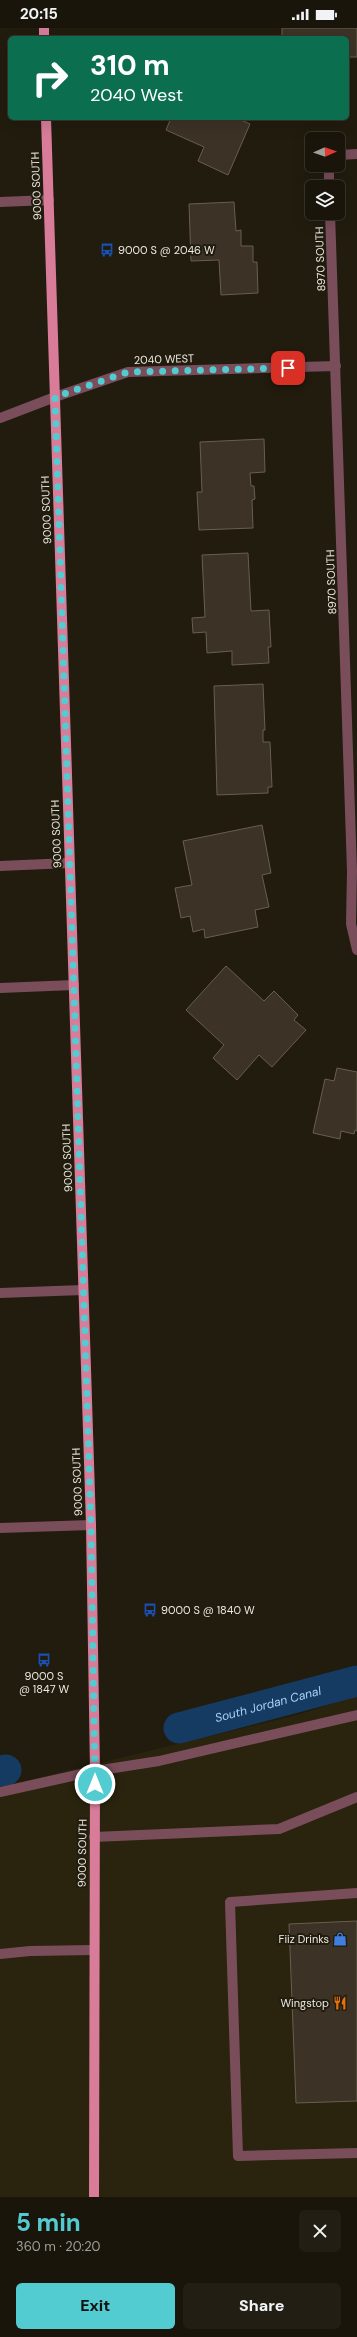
<!DOCTYPE html>
<meta charset="utf-8">
<style>
body{margin:0;font-family:"DM Sans",sans-serif;background:#221e13;color:#f1f3f6;height:100vh;display:flex;flex-direction:column;font-size:15px;white-space:nowrap}
*{box-sizing:border-box;margin:0}
p{font-size:13px;color:#9f9f9c}
.icon{flex:none;width:22px;height:22px;fill:none;stroke:currentColor;stroke-width:2;stroke-linecap:round;stroke-linejoin:round}
.map{position:relative;height:2169px;overflow:hidden}
.side{display:flex;flex-direction:column;background:#19150a;flex:1}
.side>*{flex:none}
.guide{position:absolute;left:8px;top:8px;width:341px;height:84px;border-radius:6px;box-shadow:0 4px 16px #0002,0 0 0 1px #37342b;background:#0b6e4f;color:#fff;overflow:hidden}
.needle{width:26px;rotate:88deg}
.tools{position:absolute;left:305px;top:104px;display:grid;gap:8px}
.tools a{display:grid;place-items:center;width:40px;height:40px;border-radius:6px;background:#19150a;box-shadow:0 4px 16px #0002,0 0 0 1px #37342b;font-size:20px}
.pin{position:absolute;display:grid;place-items:center;width:34px;height:34px;color:#fff;margin:-17px;border-radius:8px;box-shadow:0 2px 6px #0006}
.me{position:absolute;width:44px;margin:-22px;rotate:0deg;stroke-linejoin:round;filter:drop-shadow(0 0 3px #0008)}
.turn{display:flex;align-items:center;gap:14px;height:84px;padding:0 16px;font-size:18px}
.turn .icon{width:52px;height:52px;stroke-width:2.5}
.turn b{display:block;font-size:28px;line-height:34px}
.round{display:grid;place-items:center;flex:none;width:42px;height:42px;border-radius:6px;background:#221e13}
.overview{display:flex;align-items:center;justify-content:space-between;height:68px;padding:0 16px}
h1{font-size:24px;font-weight:800;line-height:30px;color:#52ccd0}
.action{display:flex;gap:8px;margin-top:auto;padding:8px 16px}
.action a{flex:1;height:46px;border-radius:6px;background:#52ccd0;color:#111;font-size:16px;font-weight:800;line-height:46px;text-align:center}
.action a+a{background:#221e13;color:#f1f3f6}
.status{display:flex;justify-content:space-between;align-items:center;height:28px;padding:0 20px;background:#19150a;direction:ltr}
.status svg{height:11px;fill:currentColor}
.map>svg:first-child{display:block}
.built{fill:#2a230e}
.lines{fill:none;stroke-linecap:round;stroke-linejoin:round}
.canal{stroke:#153b62;stroke-width:31}
.building{fill:#3c3225;stroke:#695f50}
.lane{stroke:#7a4d5b;stroke-width:10}
.street{stroke:#7a4d5b;stroke-width:10}
.primary{stroke:#d87c9a;stroke-width:10}
.route{stroke:#52ccd0;stroke-width:7;stroke-dasharray:0 12.6}
.labels{text-anchor:middle;dominant-baseline:central;stroke-width:4;stroke-linejoin:round;paint-order:stroke}
.street-label{font-size:11px;fill:#edeae1;stroke:#211c0e}
.poi-label{font-size:11px;fill:#edeae1;stroke:#211c0e;text-anchor:start}
.water-label{font-size:12px;font-style:italic;fill:#add0f7;stroke:#211c0e}
</style>
<div class="status"><b>20:15</b><svg viewBox="0 0 49 12"><path d="M0 12V9h3v3zM5 12V6h3v6zM10 12V3h3v9zM15 12V0h3v12zM26 1h20v11H26zM47 4h2v5h-2z"/></svg></div>
<div class="map">
<svg width="357" height="2169" viewBox="0 0 357 2169">
<rect width="100%" height="100%" fill="#211c0e"/>
<polygon class="built" points="357,1668 357,2169 0,2169 0,1759 297,1687"/>
<g class="lines">
<g class="canal">
<path id="s1" d="M179,1700L357,1653"/>
<polyline points="0,1743 6,1742"/>
</g>
</g>
<g class="building">
<polygon points="282,0 357,0 357,29 347,29 347,10 282,10"/>
<polygon points="171,90 242,90 241,92 250,96 228,147 198,133 204,119 166,102"/>
<polygon points="234,174 236,203 241,202 241,218 253,218 253,234 257,234 258,265 221,267 219,232 191,233 189,176"/>
<polygon points="264,411 265,444 250,445 251,458 254,458 255,471 252,472 253,500 199,502 197,464 202,464 200,414"/>
<polygon points="248,525 251,583 269,582 271,619 268,619 269,635 232,637 232,623 207,625 206,604 193,605 192,590 205,589 202,527"/>
<polygon points="263,656 265,702 263,702 263,714 270,714 272,759 268,759 268,765 217,767 214,658"/>
<polygon points="262,797 271,845 262,847 269,879 255,882 258,899 205,910 204,901 193,904 190,888 181,890 175,860 192,857 183,813"/>
<polygon points="226,938 264,973 274,963 298,987 294,992 306,1002 272,1039 259,1027 237,1052 213,1030 224,1017 186,982"/>
<polygon points="337,1040 357,1044 357,1103 355,1102 354,1106 341,1103 340,1111 313,1105 325,1051 334,1053"/>
<polygon points="357,1893 357,2073 296,2075 289,1896"/>
</g>
<g class="lines">
<g class="lane">
<polyline points="0,174 49,172"/>
<polyline points="0,838 69,835"/>
<polyline points="0,960 74,957"/>
<polyline points="0,1265 83,1262"/>
<polyline points="0,1764 95,1743 159,1733 357,1687"/>
<polyline points="94,1809 279,1801 357,1769"/>
<polyline points="357,1865 230,1874 238,2128 357,2125"/>
<polyline points="0,1926 30,1923 93,1922"/>
</g>
<g class="street">
<polyline points="338,127 357,126"/>
<polyline points="329,137 329,159"/>
<polyline points="330,185 352,843 351,896 357,922"/>
<polyline points="0,390 55,369 128,344 336,338"/>
<polyline points="0,1500 91,1497"/>
</g>
<g class="primary">
<polyline points="44,0 44,10"/>
<polyline points="46,90 91,1497 95,1743 94,2169"/>
</g>
</g>
<g class="lines">
<polyline class="route" points="95,1756 91,1497 55,369 128,344 288,340"/>
</g>
<defs>
<g id="bus-bare" transform="scale(1.08)"><path d="M-5-6H5V4H4V6H2V4H-2V6H-4V4H-5ZM-3.5-4V0h7V-4ZM-3.5 1.2v1.5H-2V1.2ZM2 1.2v1.5H3.5V1.2Z" fill="#1a4fb4" stroke="#211c0e" stroke-width="2.5" paint-order="stroke"/></g>
<g id="shop-bare" transform="scale(1.08)"><path d="M-5-2.5h2.3a2.7 3.5 0 0 1 5.4 0H5L5.5 6h-11ZM-1.5-2.5h3a1.5 2.3 0 0 0-3 0Z" fill="#3f7fe0" stroke="#211c0e" stroke-width="2.5" paint-order="stroke"/></g>
<g id="restaurant-bare" transform="scale(1.08)"><path d="M-5-6h1v4h1v-4h1v4h1v-4h1v5L-1.5 .5V6h-2V.5L-5-1ZM5-6V6H3V1.5H1.5Q1.5-4 5-6Z" fill="#e8710a" stroke="#211c0e" stroke-width="2.5" paint-order="stroke"/></g>
</defs>
<g fill-rule="evenodd">
<use href="#bus-bare" x="107" y="222"/>
<use href="#bus-bare" x="150" y="1582"/>
<use href="#bus-bare" x="44" y="1632"/>
<use href="#shop-bare" x="340" y="1911"/>
<use href="#restaurant-bare" x="340" y="1975"/>
</g>
<g class="labels">
<g class="street-label">
<text transform="translate(36 158) rotate(-92)">9000 SOUTH</text>
<text transform="translate(320 231) rotate(-92)">8970 SOUTH</text>
<text transform="translate(164 331) rotate(-2)">2040 WEST</text>
<text transform="translate(46 482) rotate(-92)">9000 SOUTH</text>
<text transform="translate(331 554) rotate(-92)">8970 SOUTH</text>
<text transform="translate(56 806) rotate(-92)">9000 SOUTH</text>
<text transform="translate(67 1130) rotate(-92)">9000 SOUTH</text>
<text transform="translate(77 1454) rotate(-92)">9000 SOUTH</text>
<text transform="translate(82 1825) rotate(-89)">9000 SOUTH</text>
</g>
<g class="poi-label">
<text x="118" y="222">9000 S @ 2046 W</text>
<text x="161" y="1582">9000 S @ 1840 W</text>
<text x="44" y="1648" text-anchor="middle">9000 S<tspan x="44" dy="13">@ 1847 W</tspan></text>
<text x="329" y="1911" text-anchor="end">Fiiz Drinks</text>
<text x="329" y="1975" text-anchor="end">Wingstop</text>
</g>
<g class="water-label">
<text stroke="none"><textPath href="#s1" startOffset="92">South Jordan Canal</textPath></text>
</g>
</g>
</svg>
<div class="tools">
<a><svg class="needle" viewBox="-14 -14 28 28"><path d="M0-13l5 13h-10z" fill="#e53935"/><path d="M0 13l5-13h-10z" fill="#9f9f9c"/></svg></a>
<a><svg class="icon" aria-label="layers" viewBox="0 0 24 24"><path d="M12 4l9 5-9 5-9-5zM3 14l9 5 9-5"/></svg></a>
</div>
<div class="pin" style="left:288px;top:340px;background:#d93025"><svg class="icon" aria-label="arrive" viewBox="0 0 24 24"><path d="M6 21V4h12l-3 4 3 4H6"/></svg></div>
<svg class="me" style="left:95px;top:1756px" viewBox="-20 -20 40 40"><circle r="17" fill="#52ccd0" stroke="#fff" stroke-width="3"/><path d="M0-11L8 9 0 5-8 9z" fill="#fff"/></svg>
<div class="guide">
<div class="turn"><svg class="icon" aria-label="right" viewBox="0 0 24 24"><path d="M7 20v-9h11M14 6l5 5-5 5"/></svg><div><b>310 m</b>2040 West</div></div>
</div>
</div>
<section class="side">
<div class="overview"><div><h1>5 min</h1><p>360 m · 20:20</p></div><a class="round"><svg class="icon" aria-label="close" viewBox="0 0 24 24"><path d="M6 6l12 12M18 6L6 18"/></svg></a></div>
<div class="action"><a>Exit</a><a>Share</a></div>
</section>
